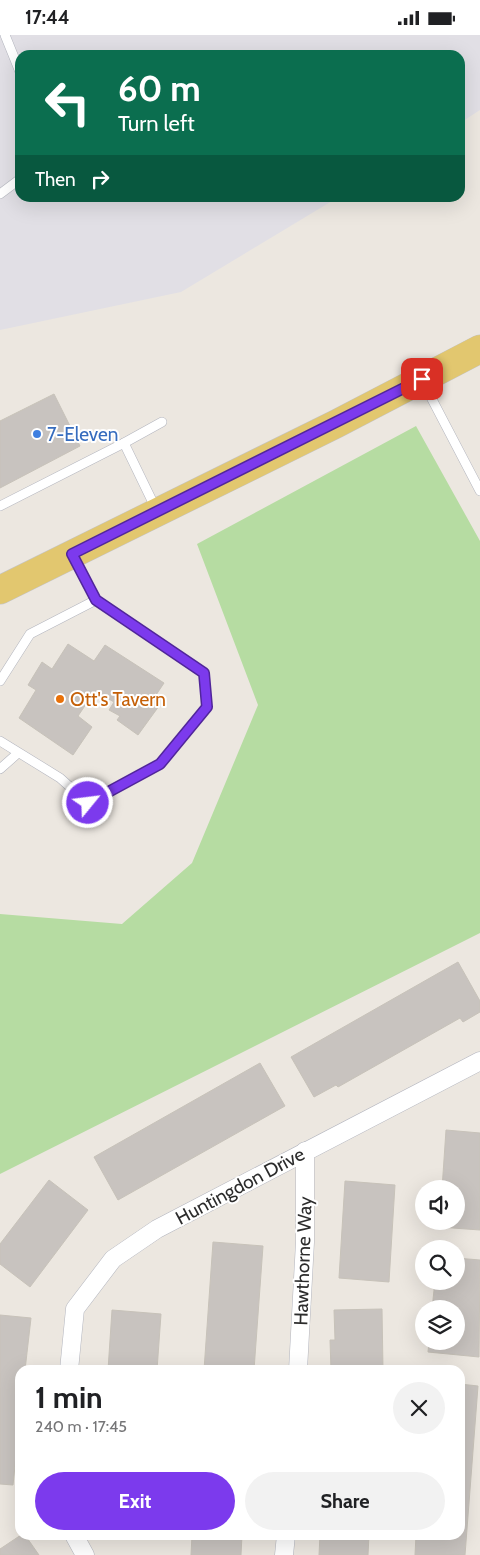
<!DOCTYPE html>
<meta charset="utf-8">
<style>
body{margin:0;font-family:Cabin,sans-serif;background:#f2f2f2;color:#202124;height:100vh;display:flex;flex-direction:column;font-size:19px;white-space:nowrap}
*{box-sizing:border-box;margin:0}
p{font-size:16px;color:#757577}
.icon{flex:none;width:28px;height:28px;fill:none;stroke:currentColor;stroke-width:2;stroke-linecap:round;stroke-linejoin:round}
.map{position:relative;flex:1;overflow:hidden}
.drawer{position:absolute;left:15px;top:1330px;width:450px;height:175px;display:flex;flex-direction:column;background:#fff;border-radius:15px;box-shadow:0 5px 20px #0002}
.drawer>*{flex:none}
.top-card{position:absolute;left:15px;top:15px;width:450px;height:152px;border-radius:15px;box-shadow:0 5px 20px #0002;background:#0b6e4f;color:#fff;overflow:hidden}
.controls{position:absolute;left:415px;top:1145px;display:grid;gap:10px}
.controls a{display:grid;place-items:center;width:50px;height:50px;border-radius:50%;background:#fff;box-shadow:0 5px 20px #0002;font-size:25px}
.pin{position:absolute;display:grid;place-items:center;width:42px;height:42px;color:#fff;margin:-21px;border-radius:10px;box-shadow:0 2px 8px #0006}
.me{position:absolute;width:55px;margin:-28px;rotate:61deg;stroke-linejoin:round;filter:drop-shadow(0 0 4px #0008)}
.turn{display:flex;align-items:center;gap:18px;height:105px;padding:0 20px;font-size:22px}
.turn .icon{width:65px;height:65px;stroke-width:2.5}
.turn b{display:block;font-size:35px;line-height:42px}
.then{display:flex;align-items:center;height:48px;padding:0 20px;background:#0003;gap:10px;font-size:19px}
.round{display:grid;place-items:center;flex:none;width:52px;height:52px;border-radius:26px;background:#f2f2f2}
.overview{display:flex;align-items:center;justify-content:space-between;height:85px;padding:0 20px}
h1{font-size:30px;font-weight:800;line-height:38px}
.primary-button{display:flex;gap:10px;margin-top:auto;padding:10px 20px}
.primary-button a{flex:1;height:58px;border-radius:30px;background:#7c3aed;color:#fff;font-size:20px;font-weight:800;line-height:58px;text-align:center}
.primary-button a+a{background:#f2f2f2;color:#202124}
.status{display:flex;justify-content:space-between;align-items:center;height:35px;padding:0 25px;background:#fff;direction:ltr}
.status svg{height:14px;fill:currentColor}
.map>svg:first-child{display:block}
.industrial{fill:#e1dfe5}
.green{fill:#b6dca2}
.building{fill:#c8c3bf;stroke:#c7c2b9}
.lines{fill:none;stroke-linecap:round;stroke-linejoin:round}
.lane-casing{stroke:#b3b5be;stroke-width:10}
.street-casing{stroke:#b3b5be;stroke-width:19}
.primary-casing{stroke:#c4c4c4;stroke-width:29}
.lane{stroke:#fff;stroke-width:9}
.street{stroke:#fff;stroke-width:18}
.primary{stroke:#e2c76f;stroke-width:28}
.route-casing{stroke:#51269a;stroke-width:12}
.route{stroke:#7c3aed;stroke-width:9}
.shop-dot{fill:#3f7fe0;stroke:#fff;stroke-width:2}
.food-dot{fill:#e8710a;stroke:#fff;stroke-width:2}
.labels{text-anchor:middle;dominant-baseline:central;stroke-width:4;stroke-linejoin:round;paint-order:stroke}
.shop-label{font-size:19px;fill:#366cbe;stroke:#fff;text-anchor:start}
.food-label{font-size:19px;fill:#c56008;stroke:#fff;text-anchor:start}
.street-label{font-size:19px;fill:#2c2c2c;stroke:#fff}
</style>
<div class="status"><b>17:44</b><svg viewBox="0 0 49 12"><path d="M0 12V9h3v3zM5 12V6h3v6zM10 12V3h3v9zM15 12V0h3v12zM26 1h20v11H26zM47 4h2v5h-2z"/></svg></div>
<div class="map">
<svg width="480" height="1520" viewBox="0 0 480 1520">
<rect width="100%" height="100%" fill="#ece7e0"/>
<polygon class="industrial" points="0,0 480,0 480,75 460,88 460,20 20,20 20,162 337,163 181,257 0,295"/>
<polygon class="green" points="416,391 480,506 480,898 0,1139 0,879 122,889 192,828 258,670 197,509"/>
<g class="building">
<polygon points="54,359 80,411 0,453 0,386"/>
<polygon points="68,609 94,626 105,610 164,648 156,660 159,671 138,700 117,685 120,681 109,675 114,667 95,656 78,681 92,692 73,720 19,683 36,655 28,650 42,627 52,634"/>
<polygon points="458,927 480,966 480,977 463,987 460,983 338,1052 336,1050 314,1062 291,1022"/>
<polygon points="260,1028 285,1071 118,1165 94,1122"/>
<polygon points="446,1095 480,1098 480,1195 439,1192 439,1186 456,1186 456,1154 442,1154"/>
<polygon points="49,1145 88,1175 30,1252 0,1229 0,1209"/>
<polygon points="345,1146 395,1150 389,1247 339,1243"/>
<polygon points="213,1207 263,1211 254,1335 204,1335"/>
<polygon points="456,1223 480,1225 479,1322 428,1317 429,1306 456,1306 456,1274 432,1274 435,1246 456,1246"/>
<polygon points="382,1274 383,1335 331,1335 330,1305 335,1305 334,1275"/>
<polygon points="112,1275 161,1279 157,1335 108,1335"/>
<polygon points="0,1280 31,1283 25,1335 20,1335 20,1384 13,1450 0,1449"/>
<polygon points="460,1349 478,1351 465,1520 415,1520 416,1500 460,1500"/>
<polygon points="21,1500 25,1500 39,1520 0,1520 0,1514"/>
<polygon points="192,1500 242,1500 241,1520 191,1520"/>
<polygon points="320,1500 369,1500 368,1520 319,1520"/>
</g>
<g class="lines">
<g class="lane-casing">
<g id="lane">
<polyline points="5,0 20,37"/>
<polyline points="0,159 20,144"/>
<polyline points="423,347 480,456"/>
<polyline points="124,408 162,387"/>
<polyline points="0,471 124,408 156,474"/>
<polyline points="0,646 30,599 96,565"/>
<polyline points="0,706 60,743 88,768 160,729 207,672 204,638 96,565 73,522"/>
<polyline points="0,734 18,718"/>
</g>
</g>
<g class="street-casing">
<g id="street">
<polyline points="69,1335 75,1274 113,1224 157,1194 480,1026"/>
<polyline points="298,1335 305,1207 305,1116"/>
<polyline points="74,1500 85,1520"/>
<polyline points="284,1520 286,1500"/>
</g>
</g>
<g class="primary-casing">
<polyline id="primary" points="0,555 336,389 480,314"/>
</g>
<use href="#lane" class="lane"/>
<use href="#street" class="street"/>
<use href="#primary" class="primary"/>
</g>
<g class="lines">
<g class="route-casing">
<polyline id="route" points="88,768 160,729 207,672 204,638 96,565 72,519 422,344"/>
</g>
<use href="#route" class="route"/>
</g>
<circle class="shop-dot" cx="37" cy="399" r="5"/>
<circle class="food-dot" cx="60" cy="664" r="5"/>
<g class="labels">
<g class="shop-label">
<text x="47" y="399">7-Eleven</text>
</g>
<g class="food-label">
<text x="70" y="664">Ott's Tavern</text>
</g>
<g class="street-label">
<text transform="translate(240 1151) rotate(-28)">Huntingdon Drive</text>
<text transform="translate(303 1226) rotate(-88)">Hawthorne Way</text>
</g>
</g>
</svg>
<div class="controls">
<a><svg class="icon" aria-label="sound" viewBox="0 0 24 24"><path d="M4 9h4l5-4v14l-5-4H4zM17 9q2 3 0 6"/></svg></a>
<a><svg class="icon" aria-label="search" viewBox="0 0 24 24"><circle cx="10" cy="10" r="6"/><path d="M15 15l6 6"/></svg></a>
<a><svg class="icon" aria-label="layers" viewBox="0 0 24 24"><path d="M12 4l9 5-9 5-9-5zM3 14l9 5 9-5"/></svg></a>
</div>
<div class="pin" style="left:422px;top:344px;background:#d93025"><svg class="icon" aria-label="arrive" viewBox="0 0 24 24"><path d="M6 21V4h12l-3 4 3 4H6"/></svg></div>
<svg class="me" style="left:88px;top:768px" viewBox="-20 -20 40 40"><circle r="17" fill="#7c3aed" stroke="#fff" stroke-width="3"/><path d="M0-11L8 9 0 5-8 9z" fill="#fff"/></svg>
<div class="top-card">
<div class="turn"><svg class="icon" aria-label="left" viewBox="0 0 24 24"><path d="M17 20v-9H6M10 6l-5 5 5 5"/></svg><div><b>60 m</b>Turn left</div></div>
<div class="then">Then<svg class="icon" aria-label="right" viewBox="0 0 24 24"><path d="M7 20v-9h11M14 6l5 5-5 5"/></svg></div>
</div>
<section class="drawer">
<div class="overview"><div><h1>1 min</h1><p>240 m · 17:45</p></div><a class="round"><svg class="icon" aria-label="close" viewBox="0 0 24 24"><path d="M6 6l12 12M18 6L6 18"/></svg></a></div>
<div class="primary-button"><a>Exit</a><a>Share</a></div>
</section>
</div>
